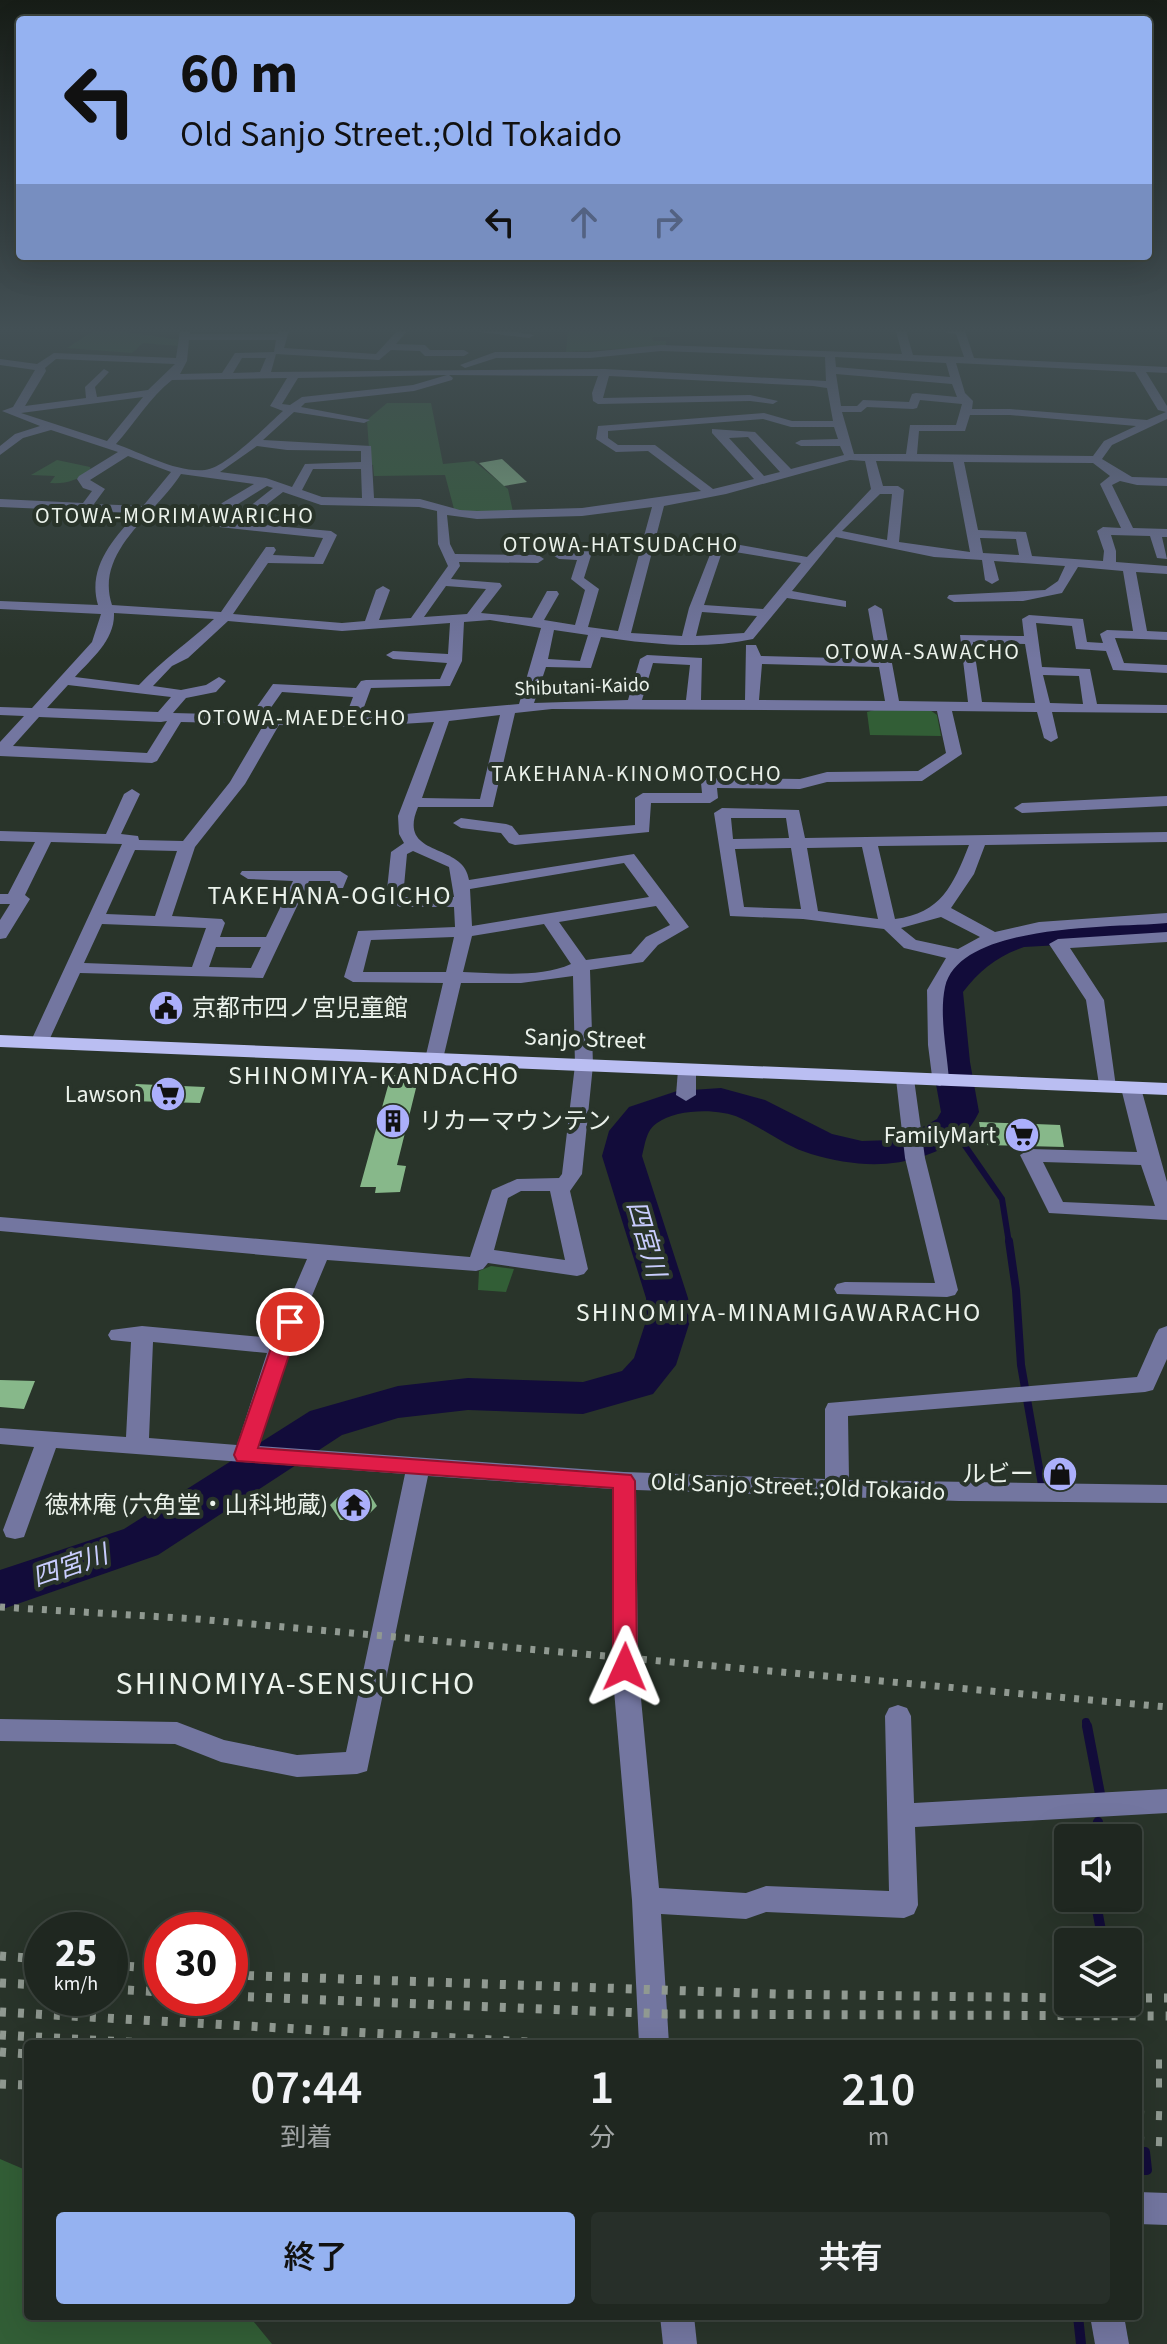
<!DOCTYPE html>
<html lang="ja">
<meta charset="utf-8">
<style>
body{margin:0;font-family:"Source Sans 3","Noto Sans JP",sans-serif;background:#272f29;color:#f1f3f6;height:100vh;display:flex;flex-direction:column;font-size:30px;white-space:nowrap}
*{box-sizing:border-box;margin:0}
p{font-size:26px;color:#a1a5a5}
.icon{flex:none;width:44px;height:44px;fill:none;stroke:currentColor;stroke-width:2;stroke-linecap:round;stroke-linejoin:round}
.map{position:relative;flex:1;overflow:hidden}
.sheet{position:absolute;left:24px;top:2040px;width:1118px;height:280px;display:flex;flex-direction:column;background:#1f2720;border-radius:8px;box-shadow:0 8px 32px #0002,0 0 0 2px #3c443e}
.sheet>*{flex:none}
.top-card{position:absolute;left:16px;top:16px;width:1136px;height:244px;border-radius:8px;box-shadow:0 8px 32px #0002,0 0 0 2px #3c443e;background:#95b2f1;color:#111;overflow:hidden}
.buttons{position:absolute;left:1054px;top:1824px;display:grid;gap:16px}
.buttons a{display:grid;place-items:center;width:88px;height:88px;border-radius:8px;background:#1f2720;box-shadow:0 8px 32px #0002,0 0 0 2px #3c443e;font-size:40px}
.speed{position:absolute;left:24px;top:1912px;display:flex;gap:16px;font-size:40px;font-weight:700;text-align:center}
.speed>*{display:grid;place-content:center;width:104px;height:104px;border-radius:50%;background:#1f2720;box-shadow:0 8px 32px #0002,0 0 0 2px #3c443e;line-height:1}
.speed small{font-size:20px;font-weight:400}
.speed .limit{border:12px solid #d22;background:#fff;color:#111}
.pin{position:absolute;display:grid;place-items:center;width:68px;height:68px;color:#fff;margin:-34px;border:4px solid #fff;border-radius:50%;box-shadow:0 2px 8px #0007}
.me{position:absolute;width:88px;margin:-44px;rotate:1deg;stroke-linejoin:round;filter:drop-shadow(0 0 6px #0008)}
.turn{display:flex;align-items:center;gap:28px;height:168px;padding:0 32px;font-size:36px}
.turn .icon{width:104px;height:104px;stroke-width:2.5}
.turn b{display:block;font-size:56px;line-height:68px}
.lanes{display:flex;align-items:center;height:76px;padding:0 32px;background:#0003;justify-content:center;gap:40px;direction:ltr}
.lanes .off{opacity:.35}
.eta{display:flex;justify-content:space-evenly;align-items:center;height:136px;text-align:center}
.eta b{font-size:48px;font-weight:600;line-height:56px}
.button{display:flex;gap:16px;margin-top:auto;padding:16px 32px}
.button a{flex:1;height:92px;border-radius:8px;background:#95b2f1;color:#111;font-size:32px;font-weight:600;line-height:92px;text-align:center}
.button a+a{background:#272f29;color:#f1f3f6}
.map>svg:first-child{display:block}
.green{fill:#325e36}
.lines{fill:none;stroke-linecap:round;stroke-linejoin:round}
.stream-far2{stroke:#120c3a;stroke-width:6}
.stream-far1{stroke:#120c3a;stroke-width:8}
.stream{stroke:#120c3a;stroke-width:10}
.river{fill:#120c3a;fill-rule:evenodd}
.building{fill:#87b88a}
.minor{fill:#7376a0;fill-rule:evenodd}
.major{fill:#babef2;fill-rule:evenodd}
.rail-far1{stroke:#909991;stroke-width:7;stroke-dasharray:5 9;stroke-linecap:butt}
.rail{stroke:#909991;stroke-width:9;stroke-dasharray:6 12;stroke-linecap:butt}
.route{fill:#e11d48;stroke:#92132f;stroke-width:2}
.labels{text-anchor:middle;dominant-baseline:central;stroke-width:8;stroke-linejoin:round;paint-order:stroke}
.far-street-label{font-size:20px;fill:#ebf2eb;stroke:#29342a}
.far-neighbourhood-label{font-size:22px;letter-spacing:2px;fill:#ebf2eb;stroke:#29342a}
.poi-label{font-size:24px;fill:#ebf2eb;stroke:#29342a;text-anchor:end}
.street-label{font-size:24px;fill:#ebf2eb;stroke:#29342a}
.neighbourhood-label{font-size:26px;letter-spacing:2px;fill:#ebf2eb;stroke:#29342a}
.water-label{font-size:26px;font-style:italic;fill:#c9cdfe;stroke:#29342a}
.near-neighbourhood-label{font-size:32px;letter-spacing:2px;fill:#ebf2eb;stroke:#29342a}
</style>
<div class="map">
<svg width="1167" height="2344" viewBox="0 0 1167 2344">
<rect width="100%" height="100%" fill="#29342a"/>
<g class="green">
<polygon points="93,331 120,331 179,340 178,346 143,343 132,353 67,348"/>
<polygon points="568,331 670,331 670,337 652,337 653,341 666,341 666,346 566,352"/>
<polygon points="387,403 431,403 443,464 474,461 508,489 513,512 476,513 454,509 445,475 374,476 373,465 370,464 367,420"/>
<path d="M57,460L90,467L91,471C77,480 67,484 50,483L55,476L31,475Z"/>
<polygon points="878,709 930,710 937,715 941,736 870,735 867,712"/>
<polygon points="491,1266 514,1269 506,1292 478,1290 479,1271"/>
<polygon points="0,2159 28,2171 28,2316 249,2316 272,2344 0,2344"/>
</g>
<g class="lines">
<polyline class="stream-far2" points="952,1127 1002,1199 1009,1243"/>
<g class="stream-far1">
<polyline points="1009,1241 1016,1290 1021,1365 1042,1485"/>
<polyline points="1086,1722 1087,1728"/>
</g>
<g class="stream">
<polyline points="1087,1726 1100,1794"/>
<polyline points="1095,1838 1098,1822"/>
<polyline points="1095,1898 1103,1942"/>
<polyline points="1138,2170 1147,2170 1145,2152"/>
<polyline points="1078,2316 1081,2344"/>
</g>
<path class="river" d="M1167,919V939L1024,947C997,956 980,970 963,992L970,1062L979,1112C967,1137 950,1147 924,1156C886,1169 849,1165 811,1154C786,1147 763,1128 740,1118C718,1108 677,1109 657,1123C646,1130 645,1145 642,1156L688,1298L691,1318L676,1365L653,1394L583,1414L468,1410L398,1418L342,1435L158,1555L0,1610V1570L124,1529L310,1411L398,1386L468,1378L583,1382L622,1371L634,1358L647,1318L646,1298L602,1156L609,1131L629,1107L677,1091L721,1088L765,1100L832,1134L862,1141L893,1140L912,1133L937,1119L941,1112L932,1062L927,991C992,898 1072,932 1167,919Z"/>
</g>
<g class="building">
<polygon points="502,459 527,482 504,486 479,463"/>
<polygon points="391,1075 419,1076 397,1165 406,1166 400,1192 375,1193 376,1187 360,1187"/>
<polygon points="136,1084 205,1087 200,1103 130,1101"/>
<polygon points="979,1122 1060,1125 1064,1147 983,1145"/>
<polygon points="0,1380 35,1381 24,1409 0,1407"/>
<polygon points="345,1490 367,1490 377,1506 363,1520 340,1520 330,1505"/>
</g>
<g class="lines">
<g class="minor">
<path d="M180,331H190V334H278L279,331H289L284,348L376,354L397,331H407L396,344L425,345L430,350H464L469,353L464,356H425L420,351L391,350L379,360L276,354L271,372L605,369L826,381L825,357L661,351L590,358H496L465,368L460,365L495,352H590L661,345L902,354L896,331H906L913,355L964,357L956,334L940,331H965L974,358L1167,367V373L1146,372L1167,406V419L1112,445L1102,459L1132,477L1167,478V486L1137,485L1120,481L1112,485L1133,528L1167,529V537H1162L1167,559L1157,558L1150,536L1111,535L1116,551V562L1167,566V574L1136,572L1147,631L1167,632V640L1115,638L1124,663L1167,665V673L1113,670L1106,651L1076,649L1072,626L1036,623L1042,667L1090,669L1097,704L1167,705V713L1052,712L1058,738L1051,742L1044,738L1037,712L952,711L962,754L922,781L827,782L800,789L717,788L718,798L710,803H651L649,832L515,845L509,843L501,833L461,828L453,823L461,818L506,824L512,826L519,835L635,825V798L643,793H702L701,783L709,778L800,779L827,772L918,771L946,753L937,711L552,709L515,713L493,807H418C396,859 464,841 469,880L634,854L689,927L658,945L643,962L590,970L593,1065L582,1174L570,1191L588,1269L584,1274L577,1276L488,1263L483,1269L476,1271L327,1260L291,1346L259,1446L624,1472L825,1479V1409L828,1403L1137,1377L1156,1334L1159,1329L1167,1326V1359L1153,1390L1145,1392L848,1416L849,1480L1167,1485V1503L959,1501L636,1490L638,1667L659,1888L746,1893L766,1886L889,1891L885,1716L889,1708L898,1705L907,1708L911,1716L914,1803L1167,1789V1813L915,1827L918,1905L914,1914L904,1918L766,1912L746,1919L661,1914L669,2044H639L632,1900L612,1667V1489L428,1476L367,1771L357,1774L297,1777L221,1762L175,1744L0,1741V1719L177,1722L224,1740L297,1755L346,1752L405,1474L56,1448L24,1537L15,1539L6,1537L3,1530L34,1447L0,1444V1428L126,1437L131,1342L111,1340L108,1335L111,1330L142,1326L273,1338L307,1259L0,1231V1217L470,1257L492,1190L517,1179L559,1178L562,1174L575,1065L573,976L521,983H461L443,1059L434,1065L425,1059L443,983L353,982L344,977L358,931L455,927L454,907H400L386,899L391,852L404,843L399,834L398,816L434,722L351,727L279,725L245,784L195,847L172,916L222,919L225,923L220,937H266L293,881L248,879L240,874L242,871H340L348,876L343,888H331L330,881H309L263,978L80,973L46,1047H32L30,1043L122,844L51,842L25,895L30,899L6,938L0,939V920L10,904H0V894H8L35,842L0,841V831L106,834L124,794L132,789L140,794L121,834L138,836L139,840L183,841L230,782L264,724L181,722L157,761L152,763L0,756V742L24,716L0,715V707L32,708L92,642L101,614L0,609V601L98,605C87,568 113,539 137,513L0,507V499L83,503L92,491L83,488L77,479L79,476L118,452L51,430L23,438L0,455V446L15,434L40,426L2,411L13,407L35,370L0,365V359L37,364L54,353L176,358ZM189,340H276L274,352L235,353L222,373L180,374L187,361ZM835,357L946,363L950,377L836,367ZM242,358H266L260,372L233,373ZM56,359L175,364L148,390L97,397L95,387L109,372L104,369L85,387L86,398L25,406L46,371L45,368ZM956,363L1135,372L1158,410L1166,412L1147,420L1010,409H972L973,401L965,393ZM836,374L952,384L957,397L916,393L912,394L909,402L863,400L857,406H841ZM447,375L413,385L302,397L290,405L282,404L298,378ZM449,375L598,376L592,393L593,401L598,404L750,401L773,404L778,401L750,395L603,398L609,376L813,386L827,388L833,421H792L764,413L598,426L596,439L616,452L648,451L701,491L582,508L477,511L460,510L420,499L374,498L371,446L263,440L294,412L364,423L370,420L301,407L305,403L414,391L452,380L453,378ZM287,378L270,406L283,411C267,425 226,468 205,470C177,473 142,453 116,444C135,423 150,397 172,380ZM143,397L107,441L21,413ZM920,400L962,404L956,425H910L906,454H854L842,412H861L867,407L913,409L917,408ZM970,415H1010L1136,426L1104,441L1093,456L917,454L919,431H965ZM763,419L791,427H834L838,439L801,440L795,443L801,446H840L844,455L791,469L755,432L712,429V433L754,479L713,489L655,445H618L608,438V431ZM748,437L780,472L764,476L729,438ZM257,446L287,450L361,451V462L305,464L292,487L266,478L220,472ZM128,456L171,472L143,506L94,504L105,489L90,480ZM850,460L865,461L871,489L807,557L729,543L713,547L689,608L682,636L631,633L664,506L726,494ZM876,461L953,462L970,552L899,542L904,490L898,486H883ZM964,462L1093,463L1110,476L1100,484L1121,528L1103,527L1097,531L1104,551L1103,561L1032,556L1026,532L978,530ZM313,469H361L362,498L322,497L302,490ZM181,474L254,484L222,503L208,523L210,526L323,538L314,557L273,555L276,550L274,547H266L221,612L112,605C94,551 156,514 181,474ZM267,486L273,488L230,522L222,520L230,509ZM283,492L321,505L419,507L437,511L438,544L448,566L411,618L379,620L390,590L383,586L376,590L365,621L342,623L233,614L268,563L323,564L337,535L331,531L243,523ZM880,494H892L887,540L842,531ZM652,507L618,631L588,627L599,589L584,578L593,549L591,546H583L580,552L559,551L553,555L559,559L577,560L571,579L585,590L575,625L544,620L559,594L557,591H547L532,618L481,613L502,586L500,583L451,579L460,566L459,562L538,563L544,559L538,555L455,554L450,544L447,515L477,519L582,516ZM836,537L934,557L982,560L985,580L992,584L999,580L994,561L1065,566L1058,581L1045,590L949,595L947,598L954,602L1023,601L1062,593L1078,567L1123,571L1133,631L1107,630L1100,634L1103,643L1087,642L1083,619L1029,615L1022,619L1024,636L960,635L968,702L899,701L882,609L875,605L868,609L877,659L761,656L756,645H746L745,700H701L702,658L647,655L640,659L628,700L534,703L546,667L591,668L601,637C650,644 703,650 753,639L787,598L846,607V601L792,591ZM980,538L1016,539L1019,555L983,553ZM729,551L801,563L763,609L704,605L722,552ZM446,586L486,589L467,614L424,617ZM702,612L757,616L744,633L696,636ZM114,613L214,619C189,642 162,660 139,685L75,677C92,658 115,640 114,613ZM490,620L541,628L519,704L360,718L371,688L450,686L462,661L464,622ZM228,621L342,631L450,623L448,654L393,651L386,655L393,659L447,663L440,679L366,680L361,681L356,688L273,684L251,715L173,713L186,698L216,692L226,681L219,677L206,685L181,690L153,686L172,666L188,658ZM554,630L588,635L580,661L548,659ZM973,642L1025,644L1035,703L982,702ZM653,663L690,665L686,700H642ZM762,664L879,667L885,701L759,700ZM1043,675L1079,676L1083,704L1050,703ZM68,685L171,697L158,712L47,708ZM282,692L353,697L345,718L265,716ZM500,715L480,799L422,798L449,721ZM39,717L161,722L167,721L147,753L13,746ZM135,850L177,851L155,916L106,914ZM413,851L449,867L454,897H403L407,854ZM624,863L649,897L472,926L470,889ZM656,906L670,925L646,937L631,954L586,960L559,922ZM102,924L206,928L192,967L84,963ZM544,924L571,964C540,978 497,973 463,972L472,936ZM454,937L446,972H363L371,940ZM216,947H261L251,968L209,967ZM521,1191H550L565,1260L494,1250L508,1198ZM153,1342L267,1353L237,1445L149,1438Z"/>
<polygon points="472,331 510,331 534,335 529,338"/>
<polygon points="1167,796 1167,806 1022,813 1014,808 1022,803"/>
<path d="M722,808L799,810L805,838L1167,832V842L985,845L974,874L951,908L995,932L1039,922L1167,913V923C1116,928 960,922 945,987C939,1015 947,1051 949,1080L940,1086L933,1084L928,1045L927,990L946,958L904,948L884,929L803,919L730,916L714,813ZM731,818H786L789,838L733,839ZM969,845C953,886 941,913 895,919L878,846ZM862,847L878,919L818,911L807,848ZM791,848L801,909L744,907L735,849ZM941,917L980,937L958,949L916,940L901,928Z"/>
<polygon points="1167,932 1167,942 1070,948 1104,1000 1116,1087 1114,1091 1100,1091 1086,1000 1049,944 1058,939"/>
<polygon points="687,1064 696,1070 696,1095 686,1101 676,1095 678,1070"/>
<polygon points="905,1073 914,1079 925,1158 958,1290 955,1295 947,1297 837,1294 834,1289 837,1284 845,1282 935,1283 905,1158 896,1079"/>
<path d="M1131,1082L1141,1088L1167,1182V1220L1049,1213L1020,1155L1030,1149L1137,1152L1121,1088ZM1043,1162L1141,1165L1155,1206L1063,1202Z"/>
<polygon points="1138,2192 1167,2193 1167,2225 1138,2224"/>
<polygon points="660,2316 694,2316 697,2344 663,2344"/>
<polygon points="1090,2316 1124,2316 1129,2344 1095,2344"/>
</g>
<polygon class="major" points="0,1035 1167,1083 1167,1095 0,1047"/>
<polyline class="rail-far1" points="0,1607 197,1619 1167,1707"/>
<g class="rail">
<polyline points="0,1956 42,1959"/>
<polyline points="110,1965 162,1969"/>
<polyline points="230,1975 776,1994 1068,1998"/>
<polyline points="0,1983 42,1985"/>
<polyline points="110,1989 162,1992"/>
<polyline points="230,1996 665,2014 1167,2016"/>
<polyline points="1128,1998 1167,1998"/>
<polyline points="0,2012 563,2044"/>
<polyline points="0,2035 161,2044"/>
<polyline points="0,2052 28,2054"/>
<polyline points="1138,2064 1167,2064"/>
<polyline points="1138,2083 1167,2083"/>
<polyline points="0,2084 28,2085"/>
<polyline points="1138,2115 1167,2116"/>
<polyline points="1138,2141 1167,2142"/>
</g>
</g>
<linearGradient id="sky" x2="0" y2="1"><stop stop-color="#171d17"/><stop offset="0.5" stop-color="#435055"/><stop offset="1" stop-color="#435055" stop-opacity="0"/></linearGradient>
<rect width="1167" height="659" fill="url(#sky)"/>
<polygon class="route" points="290,1316 300,1322 258,1448 631,1475 635,1481 637,1667 634,1674 625,1677 617,1674 613,1667 613,1488 237,1461 234,1455 280,1322"/>
<defs>
<g id="civic-disc" transform="scale(1.8)"><circle r="9.5" fill="#abaffb" stroke="#29342a"/><path d="M-.6-6.5H3V-4.5H.6V-3L4-1V1h2V6H-6V1h2V-1L-.6-3ZM-1.2 2.5V6h2.4V2.5Z" fill="#111"/></g>
<g id="supermarket-disc" transform="scale(1.8)"><circle r="9.5" fill="#abaffb" stroke="#29342a"/><path d="M-6-5.5h2.5l.6 2H6L4.5 2H-2.5L-4.4-4H-6ZM-1.5 3.2a1.3 1.3 0 1 0 .1 0ZM3 3.2a1.3 1.3 0 1 0 .1 0Z" fill="#111"/></g>
<g id="building-disc" transform="scale(1.8)"><circle r="9.5" fill="#abaffb" stroke="#29342a"/><path d="M-4-6H4V6H1V3H-1V6H-4ZM-2.5-4.3h1.7v1.8h-1.7ZM.8-4.3h1.7v1.8H.8ZM-2.5-1h1.7V.8h-1.7ZM.8-1h1.7V.8H.8Z" fill="#111"/></g>
<g id="shop-disc" transform="scale(1.8)"><circle r="9.5" fill="#abaffb" stroke="#29342a"/><path d="M-5-2.5h2.3a2.7 3.5 0 0 1 5.4 0H5L5.5 6h-11ZM-1.5-2.5h3a1.5 2.3 0 0 0-3 0Z" fill="#111"/></g>
<g id="temple-disc" transform="scale(1.8)"><circle r="9.5" fill="#abaffb" stroke="#29342a"/><path d="M0-6L5-2H3V0L6.5 2.5H4V6H1.5V3h-3V6H-4V2.5H-6.5L-3 0V-2H-5Z" fill="#111"/></g>
</defs>
<g fill-rule="evenodd">
<use href="#civic-disc" x="166" y="1008"/>
<use href="#supermarket-disc" x="168" y="1094"/>
<use href="#building-disc" x="393" y="1121"/>
<use href="#supermarket-disc" x="1022" y="1135"/>
<use href="#shop-disc" x="1060" y="1474"/>
<use href="#temple-disc" x="354" y="1505"/>
</g>
<g class="labels">
<g class="far-street-label">
<text transform="translate(582 687) rotate(-2)">Shibutani-Kaido</text>
</g>
<g class="far-neighbourhood-label">
<text x="175" y="516">OTOWA-MORIMAWARICHO</text>
<text x="621" y="545">OTOWA-HATSUDACHO</text>
<text x="923" y="652">OTOWA-SAWACHO</text>
<text x="302" y="718">OTOWA-MAEDECHO</text>
<text x="637" y="774">TAKEHANA-KINOMOTOCHO</text>
</g>
<g class="poi-label">
<text x="192" y="1008" text-anchor="start">京都市四ノ宮児童館</text>
<text x="142" y="1094">Lawson</text>
<text x="419" y="1121" text-anchor="start">リカーマウンテン</text>
<text x="996" y="1135">FamilyMart</text>
<text x="1034" y="1474">ルビー</text>
<text x="328" y="1505">徳林庵 (六角堂・山科地蔵)</text>
</g>
<g class="street-label">
<text transform="translate(585 1039) rotate(2)">Sanjo Street</text>
<text transform="translate(798 1487) rotate(2)">Old Sanjo Street.;Old Tokaido</text>
</g>
<g class="neighbourhood-label">
<text x="330" y="895">TAKEHANA-OGICHO</text>
<text x="374" y="1075">SHINOMIYA-KANDACHO</text>
<text x="779" y="1312">SHINOMIYA-MINAMIGAWARACHO</text>
</g>
<g class="water-label">
<text transform="translate(646 1239) rotate(74)">四宮川</text>
<text transform="translate(70 1566) rotate(-19)">四宮川</text>
</g>
<g class="near-neighbourhood-label">
<text x="296" y="1684">SHINOMIYA-SENSUICHO</text>
</g>
</g>
</svg>
<div class="buttons">
<a><svg class="icon" aria-label="sound" viewBox="0 0 24 24"><path d="M4 9h4l5-4v14l-5-4H4zM17 9q2 3 0 6"/></svg></a>
<a><svg class="icon" aria-label="layers" viewBox="0 0 24 24"><path d="M12 4l9 5-9 5-9-5zM3 14l9 5 9-5"/></svg></a>
</div>
<div class="speed"><div>25<small>km/h</small></div><div class="limit">30</div></div>
<div class="pin" style="left:290px;top:1322px;background:#d93025"><svg class="icon" aria-label="arrive" viewBox="0 0 24 24"><path d="M6 21V4h12l-3 4 3 4H6"/></svg></div>
<svg class="me" style="left:625px;top:1667px" viewBox="-20 -20 40 40"><path d="M0-17L14 15 0 8-14 15z" fill="#e11d48" stroke="#fff" stroke-width="4"/></svg>
<div class="top-card">
<div class="turn"><svg class="icon" aria-label="left" viewBox="0 0 24 24"><path d="M17 20v-9H6M10 6l-5 5 5 5"/></svg><div><b>60 m</b>Old Sanjo Street.;Old Tokaido</div></div>
<div class="lanes"><svg class="icon" aria-label="left" viewBox="0 0 24 24"><path d="M17 20v-9H6M10 6l-5 5 5 5"/></svg><svg class="icon off" aria-label="ahead" viewBox="0 0 24 24"><path d="M12 20V5M6 11l6-6 6 6"/></svg><svg class="icon off" aria-label="right" viewBox="0 0 24 24"><path d="M7 20v-9h11M14 6l5 5-5 5"/></svg></div>
</div>
<section class="sheet">
<div class="eta">
<div><b>07:44</b><p>到着</p></div>
<div><b>1</b><p>分</p></div>
<div><b>210</b><p>m</p></div>
</div>
<div class="button"><a>終了</a><a>共有</a></div>
</section>
</div>
